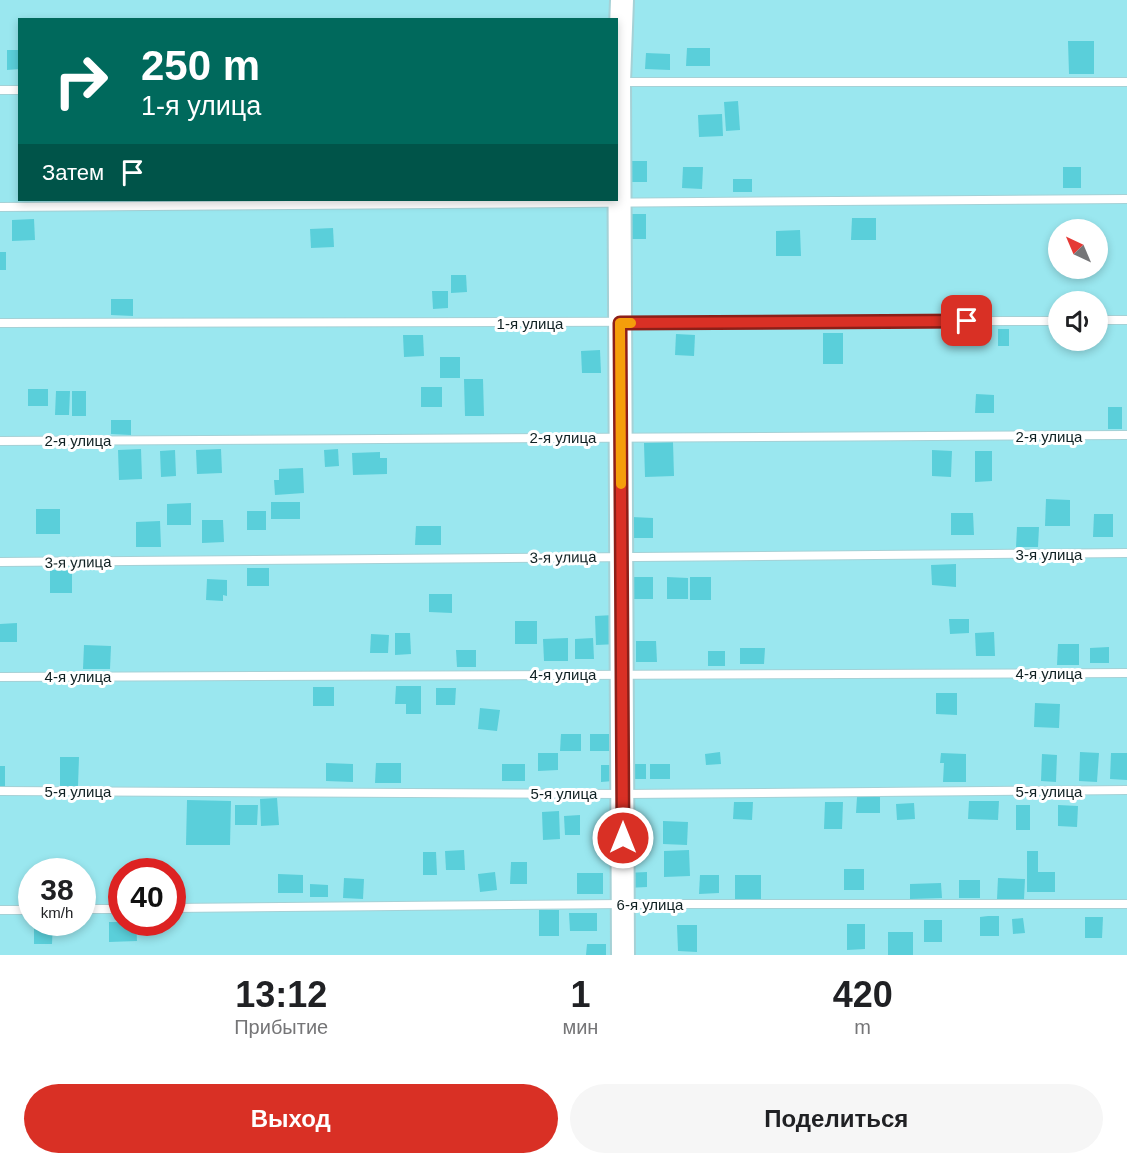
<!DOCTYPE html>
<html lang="ru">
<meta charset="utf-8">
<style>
body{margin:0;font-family:Arial,sans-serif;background:#f6f6f6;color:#202124;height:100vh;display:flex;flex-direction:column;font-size:22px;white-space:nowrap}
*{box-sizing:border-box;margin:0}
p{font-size:20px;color:#757577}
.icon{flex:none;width:33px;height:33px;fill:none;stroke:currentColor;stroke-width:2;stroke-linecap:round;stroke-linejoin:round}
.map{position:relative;height:955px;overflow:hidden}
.details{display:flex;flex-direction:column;background:#fff;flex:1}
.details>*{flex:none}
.top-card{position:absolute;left:18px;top:18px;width:600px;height:183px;border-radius:0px;box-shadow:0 3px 9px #0003;background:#00695c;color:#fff;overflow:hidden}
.needle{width:39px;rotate:316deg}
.controls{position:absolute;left:1048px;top:219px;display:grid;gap:12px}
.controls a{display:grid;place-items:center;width:60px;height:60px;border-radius:50%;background:#fff;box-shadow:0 3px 9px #0003;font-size:30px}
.speed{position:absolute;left:18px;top:858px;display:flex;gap:12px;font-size:30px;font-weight:700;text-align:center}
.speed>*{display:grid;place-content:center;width:78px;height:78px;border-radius:50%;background:#fff;box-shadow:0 3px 9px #0003;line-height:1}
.speed small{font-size:15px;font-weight:400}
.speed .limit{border:9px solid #d22;background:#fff;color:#111}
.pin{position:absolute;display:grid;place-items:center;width:51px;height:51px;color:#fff;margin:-26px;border-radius:12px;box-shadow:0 3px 9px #0006}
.me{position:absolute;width:66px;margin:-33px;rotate:0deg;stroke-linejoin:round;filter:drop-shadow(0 0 4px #0008)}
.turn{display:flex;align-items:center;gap:21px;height:126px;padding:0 24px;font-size:27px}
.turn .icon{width:78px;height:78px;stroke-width:2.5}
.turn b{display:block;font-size:42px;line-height:51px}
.then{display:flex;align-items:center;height:57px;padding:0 24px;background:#0003;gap:12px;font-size:22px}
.eta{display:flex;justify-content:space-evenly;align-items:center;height:102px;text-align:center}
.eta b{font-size:36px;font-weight:600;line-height:42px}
.button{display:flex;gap:12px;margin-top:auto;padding:12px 24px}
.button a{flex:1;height:69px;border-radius:36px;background:#d93025;color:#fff;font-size:24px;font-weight:600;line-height:69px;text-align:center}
.button a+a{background:#f6f6f6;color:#202124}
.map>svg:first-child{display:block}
.green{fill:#9ae7ef;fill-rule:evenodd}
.building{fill:#5acfda}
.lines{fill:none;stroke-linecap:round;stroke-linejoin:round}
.lane-casing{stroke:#a5d1d6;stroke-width:10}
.secondary-casing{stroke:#a5d1d6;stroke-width:26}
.lane{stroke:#fff;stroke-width:8}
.secondary{stroke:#fff;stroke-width:22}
.route-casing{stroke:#8d1f18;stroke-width:15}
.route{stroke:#d93025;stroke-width:10}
.slow{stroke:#f59e0b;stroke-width:10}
.labels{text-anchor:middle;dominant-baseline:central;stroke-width:6;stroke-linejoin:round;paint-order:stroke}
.street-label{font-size:15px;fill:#102123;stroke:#fff}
</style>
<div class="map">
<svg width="1127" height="955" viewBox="0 0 1127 955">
<rect width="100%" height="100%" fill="#d6fafd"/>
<path class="green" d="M0,0H1127V955H0ZM20,20H616V200H20ZM1059,230H1098V268H1059ZM1059,302H1098V340H1059ZM32,872H82V922H32ZM122,872H172V922H122Z"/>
<g class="building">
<polygon points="1068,41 1094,41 1094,74 1069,74"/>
<polygon points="687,48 710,48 710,66 686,66"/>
<polygon points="7,50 20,50 20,69 7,70"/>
<polygon points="646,53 670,54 670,70 645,69"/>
<polygon points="738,101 740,130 726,131 724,102"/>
<polygon points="722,114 723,136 699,137 698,115"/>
<rect x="625" y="161" width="22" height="21"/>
<polygon points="683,167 703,167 702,189 682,188"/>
<rect x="1063" y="167" width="18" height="21"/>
<rect x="733" y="179" width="19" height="13"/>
<rect x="624" y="214" width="22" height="25"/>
<polygon points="852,218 876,218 876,240 851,240"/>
<polygon points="34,219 35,240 12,241 12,220"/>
<polygon points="333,228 334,247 311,248 310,229"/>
<polygon points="800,230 801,256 776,256 776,231"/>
<rect x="0" y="252" width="6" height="18"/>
<polygon points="451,275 466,275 467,292 451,293"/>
<polygon points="432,291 448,291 448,308 433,309"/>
<polygon points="111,299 133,299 133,316 111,315"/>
<rect x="998" y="329" width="11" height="17"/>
<rect x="823" y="333" width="20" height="31"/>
<polygon points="676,334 695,335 694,356 675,355"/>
<polygon points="403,335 423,335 424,356 404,357"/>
<polygon points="600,350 601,373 582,373 581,351"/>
<rect x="440" y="357" width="20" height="21"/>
<polygon points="464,379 483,379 484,416 465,416"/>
<rect x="421" y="387" width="21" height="20"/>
<rect x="28" y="389" width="20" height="17"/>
<polygon points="56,391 70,391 69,415 55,415"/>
<rect x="72" y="391" width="14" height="25"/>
<polygon points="976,394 994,395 994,413 975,413"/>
<rect x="1108" y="407" width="14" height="22"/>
<polygon points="111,420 131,420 131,435 111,434"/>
<polygon points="673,442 674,476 645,477 644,443"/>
<polygon points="141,449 142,479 119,480 118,450"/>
<polygon points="221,449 222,473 197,474 196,450"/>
<polygon points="338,449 339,466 325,467 324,450"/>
<polygon points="175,450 176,476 161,477 160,451"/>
<polygon points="932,450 952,451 951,477 932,476"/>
<polygon points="975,451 992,451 992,481 975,482"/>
<polygon points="380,452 380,458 387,458 387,474 353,475 352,453"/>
<polygon points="303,468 304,493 275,495 274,480 279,480 279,469"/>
<polygon points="1046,499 1070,500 1070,526 1045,526"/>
<rect x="271" y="502" width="29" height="17"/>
<polygon points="191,503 191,525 167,525 167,504"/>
<rect x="36" y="509" width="24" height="25"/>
<rect x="247" y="511" width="19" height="19"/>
<polygon points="951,513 973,513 974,535 951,535"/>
<polygon points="1094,514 1113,514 1113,537 1093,537"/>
<polygon points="632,517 653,518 653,538 632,538"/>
<polygon points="202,520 223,520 224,542 202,543"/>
<polygon points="160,521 161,547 136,547 136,522"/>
<polygon points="416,526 441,526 441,545 415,545"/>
<polygon points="1017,527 1039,527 1038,547 1016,547"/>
<polygon points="956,564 956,587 932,585 931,565"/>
<rect x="247" y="568" width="22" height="18"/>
<rect x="50" y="570" width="22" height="23"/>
<rect x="632" y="577" width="21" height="22"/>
<polygon points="667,577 688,578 688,599 667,599"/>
<rect x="690" y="577" width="21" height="23"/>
<polygon points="207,579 227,580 227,596 223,595 223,601 206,600"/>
<polygon points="429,594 452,594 452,613 429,612"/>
<polygon points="614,615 618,644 596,645 595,616"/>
<polygon points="949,619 969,619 969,633 950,634"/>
<rect x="515" y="621" width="22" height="23"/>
<polygon points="17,623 17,642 0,642 0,624"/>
<polygon points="994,632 995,656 976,656 975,633"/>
<polygon points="395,633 410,633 411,654 395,655"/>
<polygon points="371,634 389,635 388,653 370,653"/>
<polygon points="568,638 568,661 544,661 543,639"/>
<polygon points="593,638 594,659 575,659 575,639"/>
<polygon points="636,641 656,641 657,662 636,662"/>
<polygon points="1058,644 1079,644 1079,665 1057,665"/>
<polygon points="84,645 111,646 110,669 83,669"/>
<polygon points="1109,647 1109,663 1090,663 1090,648"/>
<polygon points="740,648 765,648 764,664 740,664"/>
<polygon points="456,650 476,650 476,667 457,667"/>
<rect x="708" y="651" width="17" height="15"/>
<polygon points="396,686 421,686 421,714 406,714 406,704 395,704"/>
<rect x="313" y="687" width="21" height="19"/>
<polygon points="436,688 456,688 455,705 436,705"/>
<polygon points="936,693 957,693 957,715 936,714"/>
<polygon points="1035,703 1060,704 1059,728 1034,727"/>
<polygon points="480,708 500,710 497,731 478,729"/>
<polygon points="561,734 581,734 581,751 560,751"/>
<rect x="590" y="734" width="21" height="17"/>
<polygon points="720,752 721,764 706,765 705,754"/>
<polygon points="1080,752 1099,753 1097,782 1079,781"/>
<polygon points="538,753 558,753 558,770 538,771"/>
<polygon points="941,753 966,754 966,782 943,782 944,763 940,763"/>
<polygon points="1111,753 1127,753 1127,780 1110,779"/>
<polygon points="1042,754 1057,755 1056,782 1041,781"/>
<polygon points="60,757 79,757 78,786 60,786"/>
<polygon points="326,763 353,764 353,782 326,781"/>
<polygon points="376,763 401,763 401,783 375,783"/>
<rect x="502" y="764" width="23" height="17"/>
<rect x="625" y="764" width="21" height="15"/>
<rect x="650" y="764" width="20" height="15"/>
<polygon points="601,765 613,765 613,781 601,782"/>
<rect x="0" y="766" width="5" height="21"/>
<polygon points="857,797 880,797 880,813 856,813"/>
<polygon points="277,798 279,825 261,826 260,799"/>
<polygon points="187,800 231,801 230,845 186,845"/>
<polygon points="969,801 999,801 998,820 968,819"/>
<polygon points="734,802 753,802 752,820 733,819"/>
<polygon points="825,802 843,802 842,829 824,829"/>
<polygon points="914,803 915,819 897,820 896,804"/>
<polygon points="235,805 258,805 257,825 235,825"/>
<rect x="1016" y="805" width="14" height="25"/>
<polygon points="1058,805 1078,806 1077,827 1058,826"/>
<polygon points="559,811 560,839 543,840 542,812"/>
<polygon points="580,815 580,835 565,835 564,816"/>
<polygon points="663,821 688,822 687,845 663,844"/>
<polygon points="464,850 465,870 446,870 445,851"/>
<polygon points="689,850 690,876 664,877 664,851"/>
<polygon points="1027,851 1038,851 1038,872 1055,872 1055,892 1027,892"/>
<polygon points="423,852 436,852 437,875 423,875"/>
<polygon points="511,862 527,862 527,884 510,884"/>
<rect x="844" y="869" width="20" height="21"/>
<polygon points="495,872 497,890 480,892 478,874"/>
<polygon points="647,872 647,887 626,888 626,873"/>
<rect x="577" y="873" width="26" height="21"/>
<polygon points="278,874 303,875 303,893 278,893"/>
<polygon points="700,875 719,875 719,893 699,894"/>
<rect x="735" y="875" width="26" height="24"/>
<polygon points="344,878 364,879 363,899 343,898"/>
<polygon points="998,878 1025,879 1024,899 997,899"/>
<rect x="959" y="880" width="21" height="18"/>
<polygon points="941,883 942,898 910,899 910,884"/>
<polygon points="310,884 328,885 328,897 310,897"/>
<rect x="539" y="910" width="20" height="26"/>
<polygon points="569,913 597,913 597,931 570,931"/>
<polygon points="988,916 999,916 999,936 980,936 980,917"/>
<polygon points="1085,917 1103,917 1102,938 1085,938"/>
<polygon points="1023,918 1025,933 1013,934 1012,919"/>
<rect x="924" y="920" width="18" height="22"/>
<polygon points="34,922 53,922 52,944 34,944"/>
<polygon points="109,922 136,922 137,941 109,942"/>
<polygon points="847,924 865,924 865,949 847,950"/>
<polygon points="677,925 697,925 697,952 678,951"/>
<rect x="888" y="932" width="25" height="23"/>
<polygon points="587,944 606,944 606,955 586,955"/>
</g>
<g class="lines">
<g class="lane-casing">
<g id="lane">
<polyline points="621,82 1127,82"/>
<polyline points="0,90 20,90"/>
<polyline points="0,207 1127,199"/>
<polyline points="1098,320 1127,320"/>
<polyline points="0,323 1059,321"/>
<polyline points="0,441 1127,435"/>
<polyline points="0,562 1127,553"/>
<polyline points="0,677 1127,673"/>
<polyline points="0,791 623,794 1127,790"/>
<polyline points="172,908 623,904 1127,904"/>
<polyline points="82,909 122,909"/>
<polyline points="0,910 32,910"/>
</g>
</g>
<g class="secondary-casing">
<polyline id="secondary" points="622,0 619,82 623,955"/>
</g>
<use href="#lane" class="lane"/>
<use href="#secondary" class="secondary"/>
</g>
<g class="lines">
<g class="route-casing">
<polyline id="route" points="623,838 620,323 967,321"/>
</g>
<use href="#route" class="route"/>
<polyline class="slow" points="621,484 620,323 631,323"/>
</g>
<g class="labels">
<g class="street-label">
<text x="530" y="323">1-я улица</text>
<text x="1049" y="436">2-я улица</text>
<text x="563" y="437">2-я улица</text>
<text x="78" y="440">2-я улица</text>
<text x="1049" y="554">3-я улица</text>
<text transform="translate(563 557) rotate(-1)">3-я улица</text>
<text transform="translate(78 562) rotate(-1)">3-я улица</text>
<text x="1049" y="673">4-я улица</text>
<text x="563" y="674">4-я улица</text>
<text x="78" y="676">4-я улица</text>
<text x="78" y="791">5-я улица</text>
<text x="1049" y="791">5-я улица</text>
<text x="564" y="793">5-я улица</text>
<text x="650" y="904">6-я улица</text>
</g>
</g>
</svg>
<div class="controls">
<a><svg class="needle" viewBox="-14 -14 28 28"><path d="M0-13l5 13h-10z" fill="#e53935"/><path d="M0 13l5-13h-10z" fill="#757577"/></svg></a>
<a><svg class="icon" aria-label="sound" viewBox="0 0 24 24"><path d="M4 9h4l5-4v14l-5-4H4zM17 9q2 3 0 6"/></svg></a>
</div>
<div class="speed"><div>38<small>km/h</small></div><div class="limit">40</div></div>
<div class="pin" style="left:967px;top:321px;background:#d93025"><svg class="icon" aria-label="arrive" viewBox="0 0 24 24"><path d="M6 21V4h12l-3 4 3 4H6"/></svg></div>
<svg class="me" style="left:623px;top:838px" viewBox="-20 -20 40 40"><circle r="17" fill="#d93025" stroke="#fff" stroke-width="3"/><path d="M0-11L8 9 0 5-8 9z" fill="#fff"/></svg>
<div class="top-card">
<div class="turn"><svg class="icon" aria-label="right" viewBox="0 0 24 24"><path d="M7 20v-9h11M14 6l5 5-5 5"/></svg><div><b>250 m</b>1-я улица</div></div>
<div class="then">Затем<svg class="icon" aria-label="arrive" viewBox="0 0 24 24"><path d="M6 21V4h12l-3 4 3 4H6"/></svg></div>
</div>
</div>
<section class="details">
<div class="eta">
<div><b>13:12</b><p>Прибытие</p></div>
<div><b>1</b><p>мин</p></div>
<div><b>420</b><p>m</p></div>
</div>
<div class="button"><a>Выход</a><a>Поделиться</a></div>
</section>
